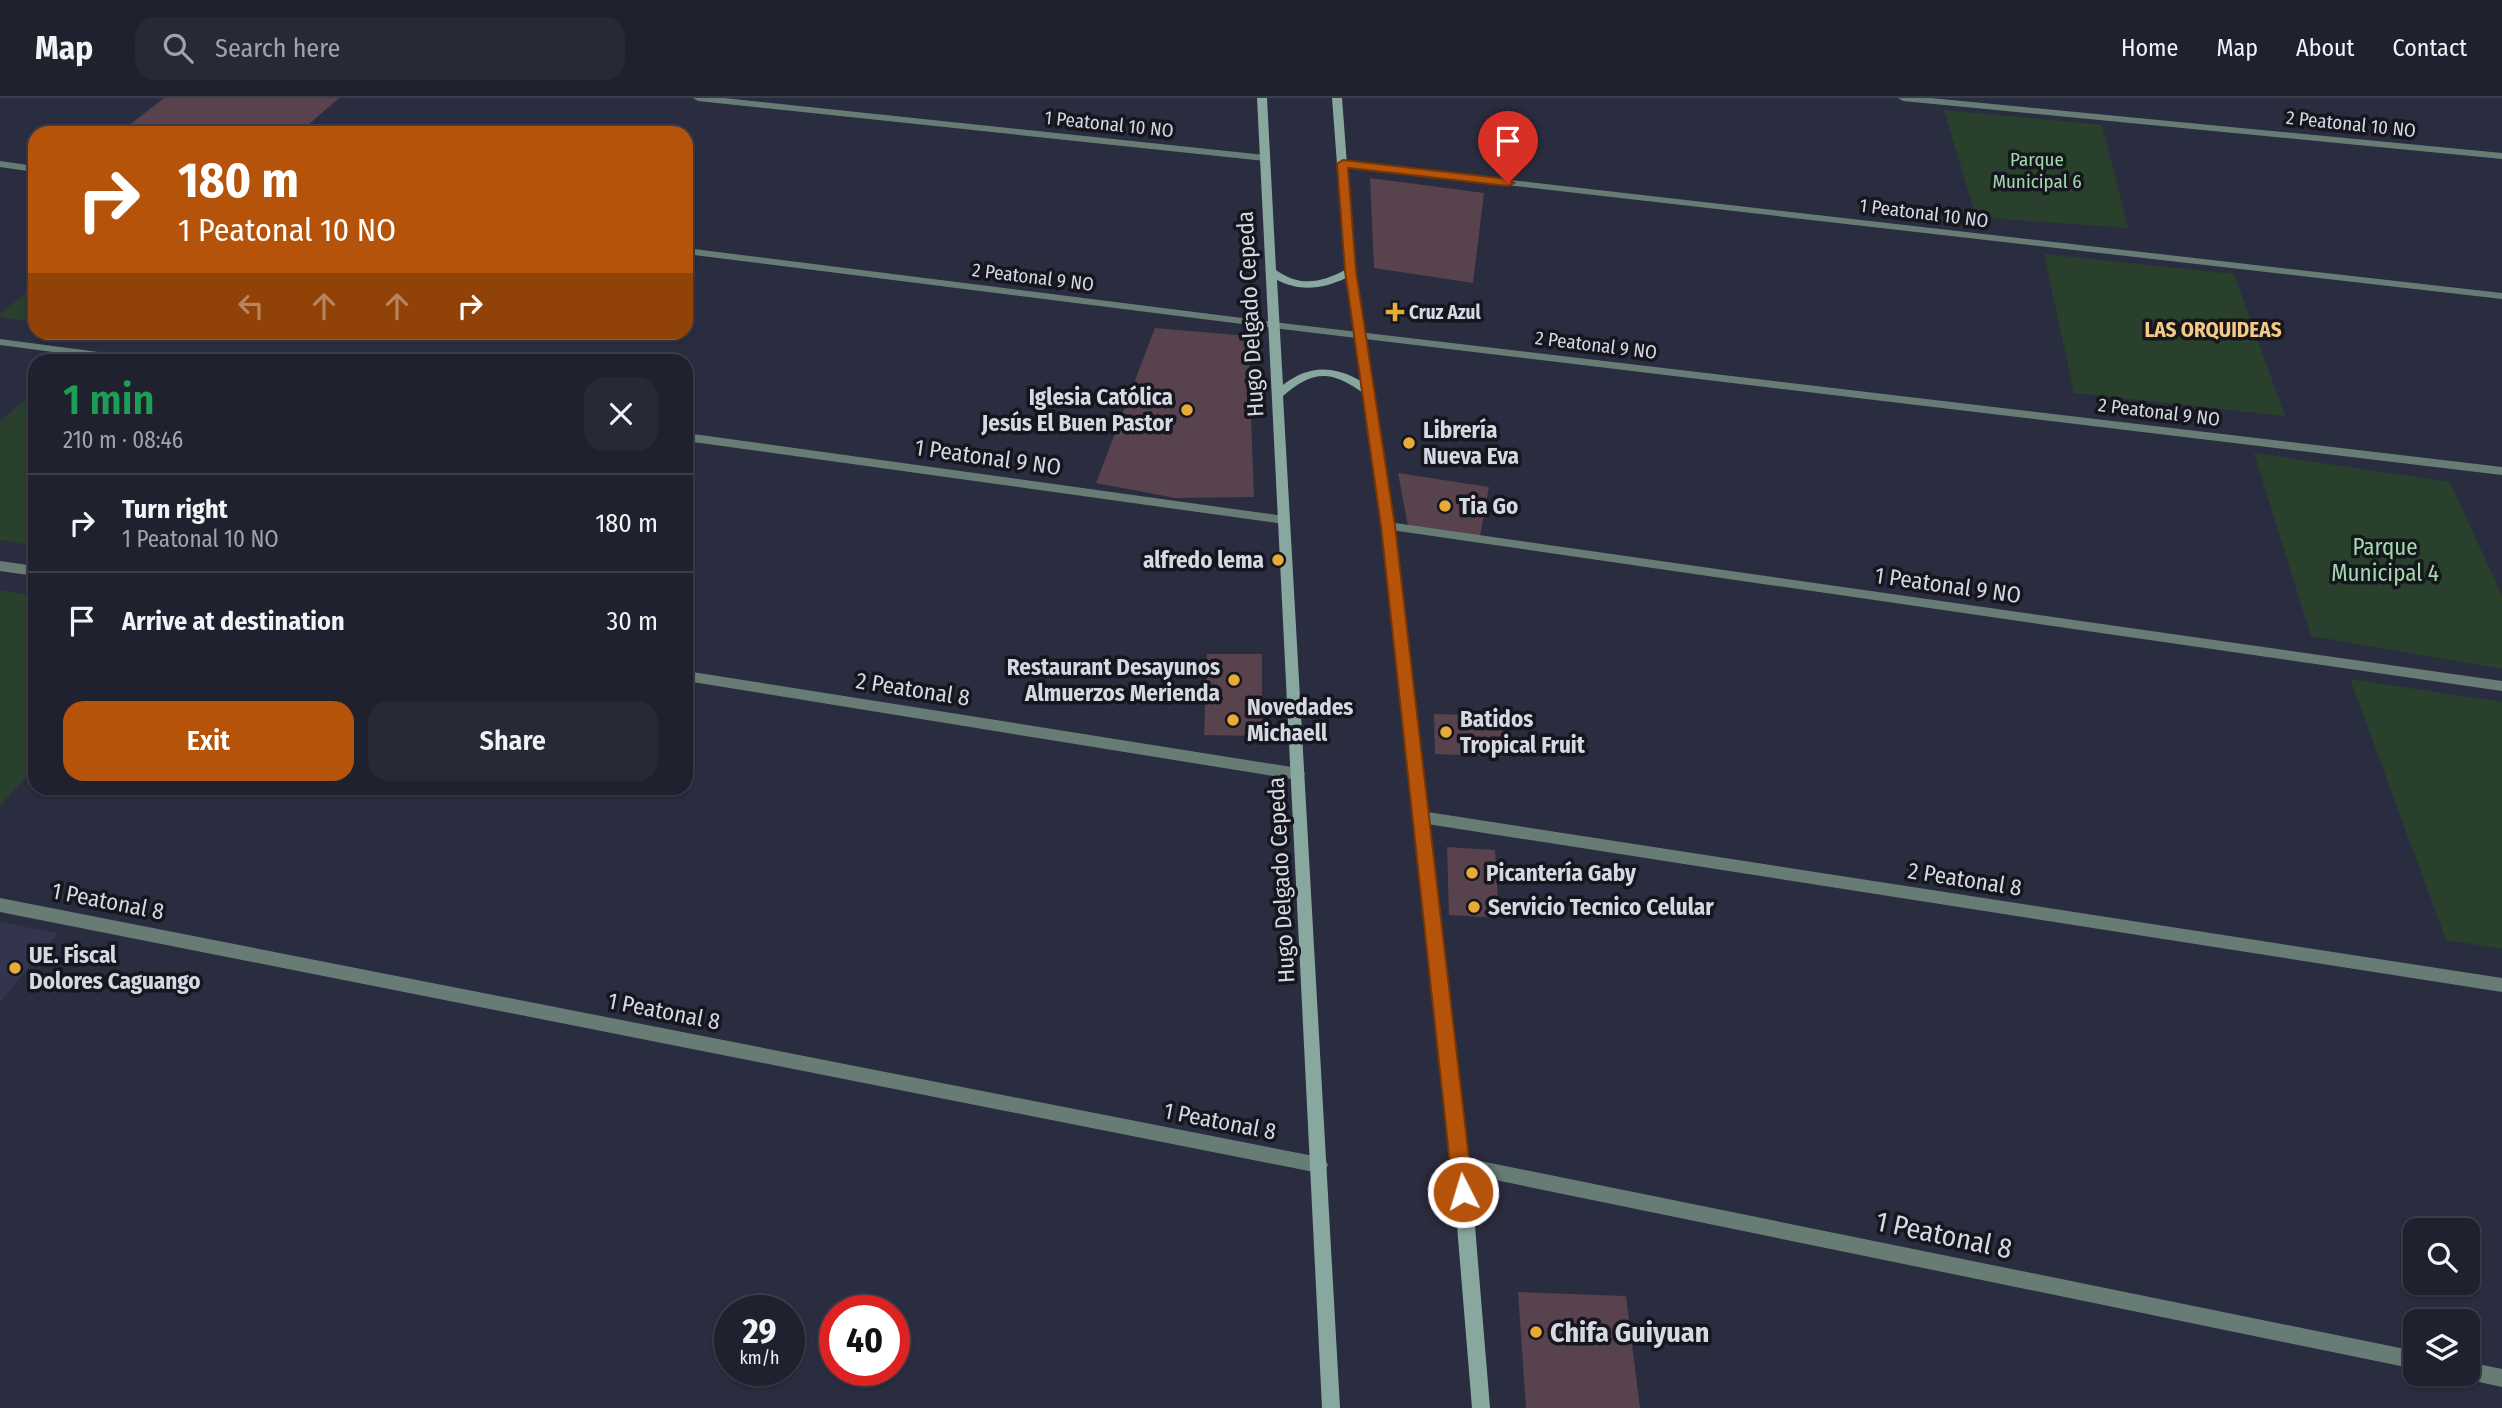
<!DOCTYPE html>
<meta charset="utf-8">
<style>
body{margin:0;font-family:"Fira Sans Condensed",sans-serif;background:#282937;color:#f1f3f6;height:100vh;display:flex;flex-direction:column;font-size:26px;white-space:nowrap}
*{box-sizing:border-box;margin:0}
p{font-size:23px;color:#a2a3aa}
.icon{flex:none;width:38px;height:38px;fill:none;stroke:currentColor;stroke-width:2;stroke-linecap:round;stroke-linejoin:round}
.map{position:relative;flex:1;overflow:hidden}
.panel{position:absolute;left:28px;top:256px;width:665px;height:441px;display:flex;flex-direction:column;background:#20212f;border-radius:21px;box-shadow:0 2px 5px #0004,0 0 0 2px #3d3e4b}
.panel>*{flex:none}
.hud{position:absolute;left:28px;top:28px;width:665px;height:214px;border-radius:21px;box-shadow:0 2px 5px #0004,0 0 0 2px #3d3e4b;background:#b45309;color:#fff;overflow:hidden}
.fabs{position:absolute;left:2403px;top:1120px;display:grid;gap:14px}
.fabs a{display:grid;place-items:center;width:77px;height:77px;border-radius:14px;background:#20212f;box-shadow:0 2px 5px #0004,0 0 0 2px #3d3e4b;font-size:35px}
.speed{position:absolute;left:714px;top:1197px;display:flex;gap:14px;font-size:35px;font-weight:700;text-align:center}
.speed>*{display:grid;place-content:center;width:91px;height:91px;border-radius:50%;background:#20212f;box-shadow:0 2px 5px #0004,0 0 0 2px #3d3e4b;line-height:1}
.speed small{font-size:18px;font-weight:400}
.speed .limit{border:10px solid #d22;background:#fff;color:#111}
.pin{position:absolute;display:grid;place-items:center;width:60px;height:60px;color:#fff;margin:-72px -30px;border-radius:50% 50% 50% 0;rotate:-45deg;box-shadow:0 0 7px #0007}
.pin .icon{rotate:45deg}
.me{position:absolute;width:77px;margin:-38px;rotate:355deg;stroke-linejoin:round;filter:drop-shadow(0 0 5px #0008)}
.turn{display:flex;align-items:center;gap:24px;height:147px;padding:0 35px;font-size:32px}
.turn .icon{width:91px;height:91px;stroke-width:2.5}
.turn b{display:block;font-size:49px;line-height:60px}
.lanes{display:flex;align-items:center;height:66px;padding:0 35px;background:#0003;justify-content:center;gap:35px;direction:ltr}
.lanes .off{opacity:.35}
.round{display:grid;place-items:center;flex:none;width:74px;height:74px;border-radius:21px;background:#282937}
.headline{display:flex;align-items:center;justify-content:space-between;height:119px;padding:0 35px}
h1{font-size:42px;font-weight:600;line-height:52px;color:#1e9e55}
.button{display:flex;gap:14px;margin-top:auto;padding:14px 35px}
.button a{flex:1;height:80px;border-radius:21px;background:#b45309;color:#fff;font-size:28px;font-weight:600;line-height:80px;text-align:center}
.button a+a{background:#282937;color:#f1f3f6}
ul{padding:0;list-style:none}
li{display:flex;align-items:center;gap:21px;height:98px;padding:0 35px;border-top:2px solid #3d3e4b}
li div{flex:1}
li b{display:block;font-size:26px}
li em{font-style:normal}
header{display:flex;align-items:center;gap:42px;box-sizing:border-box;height:98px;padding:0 35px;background:#20212f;border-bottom:2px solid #3d3e4b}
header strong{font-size:33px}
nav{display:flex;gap:38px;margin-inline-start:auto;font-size:24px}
.search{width:490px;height:63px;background:#282937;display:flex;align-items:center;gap:18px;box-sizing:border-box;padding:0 24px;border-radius:21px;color:#a2a3aa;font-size:26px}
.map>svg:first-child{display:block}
.built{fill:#33354e}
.green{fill:#29402d}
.building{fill:#57424e}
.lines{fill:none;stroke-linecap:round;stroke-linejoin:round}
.street{fill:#687c76;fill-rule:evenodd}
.secondary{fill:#88a89f;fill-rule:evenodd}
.route{fill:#b45309;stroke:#753606;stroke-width:2}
.poi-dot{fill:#e8ab37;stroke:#15161e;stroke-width:2.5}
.labels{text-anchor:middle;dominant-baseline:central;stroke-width:7;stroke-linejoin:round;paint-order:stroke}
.far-street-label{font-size:19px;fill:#d6d8e4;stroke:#15161e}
.far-park-label{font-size:19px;fill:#a2d9ab;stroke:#15161e}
.far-poi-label{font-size:19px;font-weight:bold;fill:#d6d8e4;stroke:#15161e;text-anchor:start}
.far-neighbourhood-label{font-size:21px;font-weight:bold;fill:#f5ca84;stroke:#15161e}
.street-label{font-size:23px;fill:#d6d8e4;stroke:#15161e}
.poi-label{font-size:23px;font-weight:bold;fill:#d6d8e4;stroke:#15161e;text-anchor:start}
.park-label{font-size:23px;fill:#a2d9ab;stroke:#15161e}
.near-street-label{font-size:28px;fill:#d6d8e4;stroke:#15161e}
.near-poi-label{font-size:28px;font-weight:bold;fill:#d6d8e4;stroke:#15161e;text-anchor:start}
</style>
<header>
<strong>Map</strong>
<div class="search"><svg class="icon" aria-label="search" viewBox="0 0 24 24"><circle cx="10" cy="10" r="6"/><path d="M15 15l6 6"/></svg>Search here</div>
<nav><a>Home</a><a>Map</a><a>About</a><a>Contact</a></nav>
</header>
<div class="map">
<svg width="2502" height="1310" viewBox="0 0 2502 1310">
<rect width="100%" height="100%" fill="#2a2c3f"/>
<polygon class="built" points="0,824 58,835 0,904"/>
<g class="green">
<polygon points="1944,12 2102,27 2128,130 1976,119"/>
<polygon points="2044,156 2234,176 2285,318 2074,295"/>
<polygon points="35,188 35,224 0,219 0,216"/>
<polygon points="35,294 35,448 0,442 0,323"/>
<polygon points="2254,355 2450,384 2502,498 2502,571 2311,538"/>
<polygon points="0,492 35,498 35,669 0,708"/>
<polygon points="2350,581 2502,604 2502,851 2446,842"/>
</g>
<g class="building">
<polygon points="164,0 339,0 299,35 119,35"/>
<polygon points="1370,80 1484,95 1473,185 1374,170"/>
<polygon points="1155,230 1248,238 1254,399 1175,400 1096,385"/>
<polygon points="1398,375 1489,389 1480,438 1408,428"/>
<polygon points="1207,556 1262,556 1262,638 1204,637"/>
<polygon points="1434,616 1507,618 1509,659 1435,656"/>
<polygon points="1447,749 1495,752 1499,820 1449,817"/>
<polygon points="1518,1194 1626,1198 1640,1310 1526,1310"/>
</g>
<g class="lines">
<g class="street">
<polygon points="693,0 724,0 1265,57 1270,60 1265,63 698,3"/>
<polygon points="1898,0 1931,0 2502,55 2502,61 1903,3"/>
<polygon points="0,63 35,68 35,74 0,69"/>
<polygon points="1343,63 2502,195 2502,201 1340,68 1340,64"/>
<polygon points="686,150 1273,224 2502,369 2502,377 1273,230 686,156"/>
<polygon points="0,241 136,259 142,262 114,262 0,247"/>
<polygon points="686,335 1284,418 1290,422 1284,426 686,343"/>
<polygon points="1388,424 2502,583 2502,593 1384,431 1382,428 1384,425"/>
<polygon points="0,463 35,468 35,478 0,473"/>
<polygon points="686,573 1298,670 1303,672 1305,676 1303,680 1298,682 686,583"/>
<polygon points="1421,713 2502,880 2502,894 1421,725 1416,723 1414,719 1416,715"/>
<polygon points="0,800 1319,1059 1325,1061 1328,1067 1325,1073 1319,1075 0,814"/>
<polygon points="1461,1059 2415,1253 2415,1271 1461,1075 1455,1073 1452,1067 1455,1061"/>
<polygon points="2468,1264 2502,1271 2502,1289 2461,1280 2460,1276 2468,1276"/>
</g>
<path class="secondary" d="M1257,0H1267L1276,172C1299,189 1321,185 1345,172L1332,0H1342L1355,173L1394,428L1470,1067L1490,1310H1472L1452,1067L1382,428L1363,295C1331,272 1313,272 1283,298L1340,1310H1322ZM1346,180L1361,283C1333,267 1308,267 1283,287L1277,182C1300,194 1323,191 1346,180Z"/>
</g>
<polygon class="route" points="1343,62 1508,81 1514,85 1508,88 1348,70 1356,173 1395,428 1473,1094 1470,1101 1463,1104 1456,1101 1453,1094 1381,428 1345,173 1337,66"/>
<g class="poi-dot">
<path d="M1391.5 203.5h7v7h7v7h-7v7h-7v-7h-7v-7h7z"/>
<circle cx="1187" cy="312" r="7"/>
<circle cx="1409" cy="345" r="7"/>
<circle cx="1445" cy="408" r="7"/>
<circle cx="1278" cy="462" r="7"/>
<circle cx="1234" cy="582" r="7"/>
<circle cx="1233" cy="622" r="7"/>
<circle cx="1446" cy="634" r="7"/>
<circle cx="1472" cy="775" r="7"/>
<circle cx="1474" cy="809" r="7"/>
<circle cx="15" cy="870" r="7"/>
<circle cx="1536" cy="1234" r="7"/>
</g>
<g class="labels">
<g class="far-street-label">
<text transform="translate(1109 26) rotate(6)">1 Peatonal 10 NO</text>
<text transform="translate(2351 26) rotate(6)">2 Peatonal 10 NO</text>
<text transform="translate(1924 115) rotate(7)">1 Peatonal 10 NO</text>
<text transform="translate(1033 179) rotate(7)">2 Peatonal 9 NO</text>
<text transform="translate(1596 247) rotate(7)">2 Peatonal 9 NO</text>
<text transform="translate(2159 314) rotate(7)">2 Peatonal 9 NO</text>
</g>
<g class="far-park-label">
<text x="2037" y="61">Parque<tspan x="2037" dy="22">Municipal 6</tspan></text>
</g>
<g class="far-poi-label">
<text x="1409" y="214">Cruz Azul</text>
</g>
<g class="far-neighbourhood-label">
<text x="2213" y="232">LAS ORQUIDEAS</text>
</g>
<g class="street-label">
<text transform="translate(1250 216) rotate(-93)">Hugo Delgado Cepeda</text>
<text transform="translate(988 359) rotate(8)">1 Peatonal 9 NO</text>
<text transform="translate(1948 487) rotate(8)">1 Peatonal 9 NO</text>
<text transform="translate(913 591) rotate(9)">2 Peatonal 8</text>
<text transform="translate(1965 781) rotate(9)">2 Peatonal 8</text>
<text transform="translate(1281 782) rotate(-93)">Hugo Delgado Cepeda</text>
<text transform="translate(108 803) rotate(11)">1 Peatonal 8</text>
<text transform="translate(664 913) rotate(11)">1 Peatonal 8</text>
<text transform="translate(1220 1023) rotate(11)">1 Peatonal 8</text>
</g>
<g class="poi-label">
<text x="1173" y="299" text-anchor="end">Iglesia Católica<tspan x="1173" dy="26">Jesús El Buen Pastor</tspan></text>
<text x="1423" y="332">Librería<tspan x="1423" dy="26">Nueva Eva</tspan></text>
<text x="1459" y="408">Tia Go</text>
<text x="1264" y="462" text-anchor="end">alfredo lema</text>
<text x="1220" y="569" text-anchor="end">Restaurant Desayunos<tspan x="1220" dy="26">Almuerzos Merienda</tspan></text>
<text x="1247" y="609">Novedades<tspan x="1247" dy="26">Michaell</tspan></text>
<text x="1460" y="621">Batidos<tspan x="1460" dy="26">Tropical Fruit</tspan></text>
<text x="1486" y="775">Picantería Gaby</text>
<text x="1488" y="809">Servicio Tecnico Celular</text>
<text x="29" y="857">UE. Fiscal<tspan x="29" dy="26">Dolores Caguango</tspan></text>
</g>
<g class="park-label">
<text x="2385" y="449">Parque<tspan x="2385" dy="26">Municipal 4</tspan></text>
</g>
<g class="near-street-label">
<text transform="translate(1944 1137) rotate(12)">1 Peatonal 8</text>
</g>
<g class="near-poi-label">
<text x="1550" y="1234">Chifa Guiyuan</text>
</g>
</g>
</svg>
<div class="fabs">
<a><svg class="icon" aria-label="search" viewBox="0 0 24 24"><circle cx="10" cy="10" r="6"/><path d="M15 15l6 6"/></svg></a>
<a><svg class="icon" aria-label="layers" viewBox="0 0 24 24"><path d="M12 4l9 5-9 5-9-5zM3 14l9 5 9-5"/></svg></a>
</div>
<div class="speed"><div>29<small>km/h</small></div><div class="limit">40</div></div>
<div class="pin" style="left:1508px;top:85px;background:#d93025"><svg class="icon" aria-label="arrive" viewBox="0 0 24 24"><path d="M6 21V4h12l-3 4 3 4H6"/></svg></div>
<svg class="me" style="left:1463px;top:1094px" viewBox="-20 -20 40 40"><circle r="17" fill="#b45309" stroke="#fff" stroke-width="3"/><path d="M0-11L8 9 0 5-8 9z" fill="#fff"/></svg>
<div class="hud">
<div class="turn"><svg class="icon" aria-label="right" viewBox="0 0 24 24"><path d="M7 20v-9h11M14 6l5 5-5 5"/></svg><div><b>180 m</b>1 Peatonal 10 NO</div></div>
<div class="lanes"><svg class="icon off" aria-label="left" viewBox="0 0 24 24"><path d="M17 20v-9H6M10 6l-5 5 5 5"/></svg><svg class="icon off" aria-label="ahead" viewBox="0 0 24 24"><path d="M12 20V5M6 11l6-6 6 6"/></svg><svg class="icon off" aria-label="ahead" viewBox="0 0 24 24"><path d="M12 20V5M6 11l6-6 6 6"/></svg><svg class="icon" aria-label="right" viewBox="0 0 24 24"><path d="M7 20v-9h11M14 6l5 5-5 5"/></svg></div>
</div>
<section class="panel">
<div class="headline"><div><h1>1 min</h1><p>210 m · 08:46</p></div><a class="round"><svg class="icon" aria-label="close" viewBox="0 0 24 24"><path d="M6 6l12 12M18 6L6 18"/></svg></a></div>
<ul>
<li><svg class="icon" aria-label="right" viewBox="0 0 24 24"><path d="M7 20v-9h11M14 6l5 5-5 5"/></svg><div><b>Turn right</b><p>1 Peatonal 10 NO</p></div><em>180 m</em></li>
<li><svg class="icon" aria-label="arrive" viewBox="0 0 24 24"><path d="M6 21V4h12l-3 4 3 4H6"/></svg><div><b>Arrive at destination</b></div><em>30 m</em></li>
</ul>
<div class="button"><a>Exit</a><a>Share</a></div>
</section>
</div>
